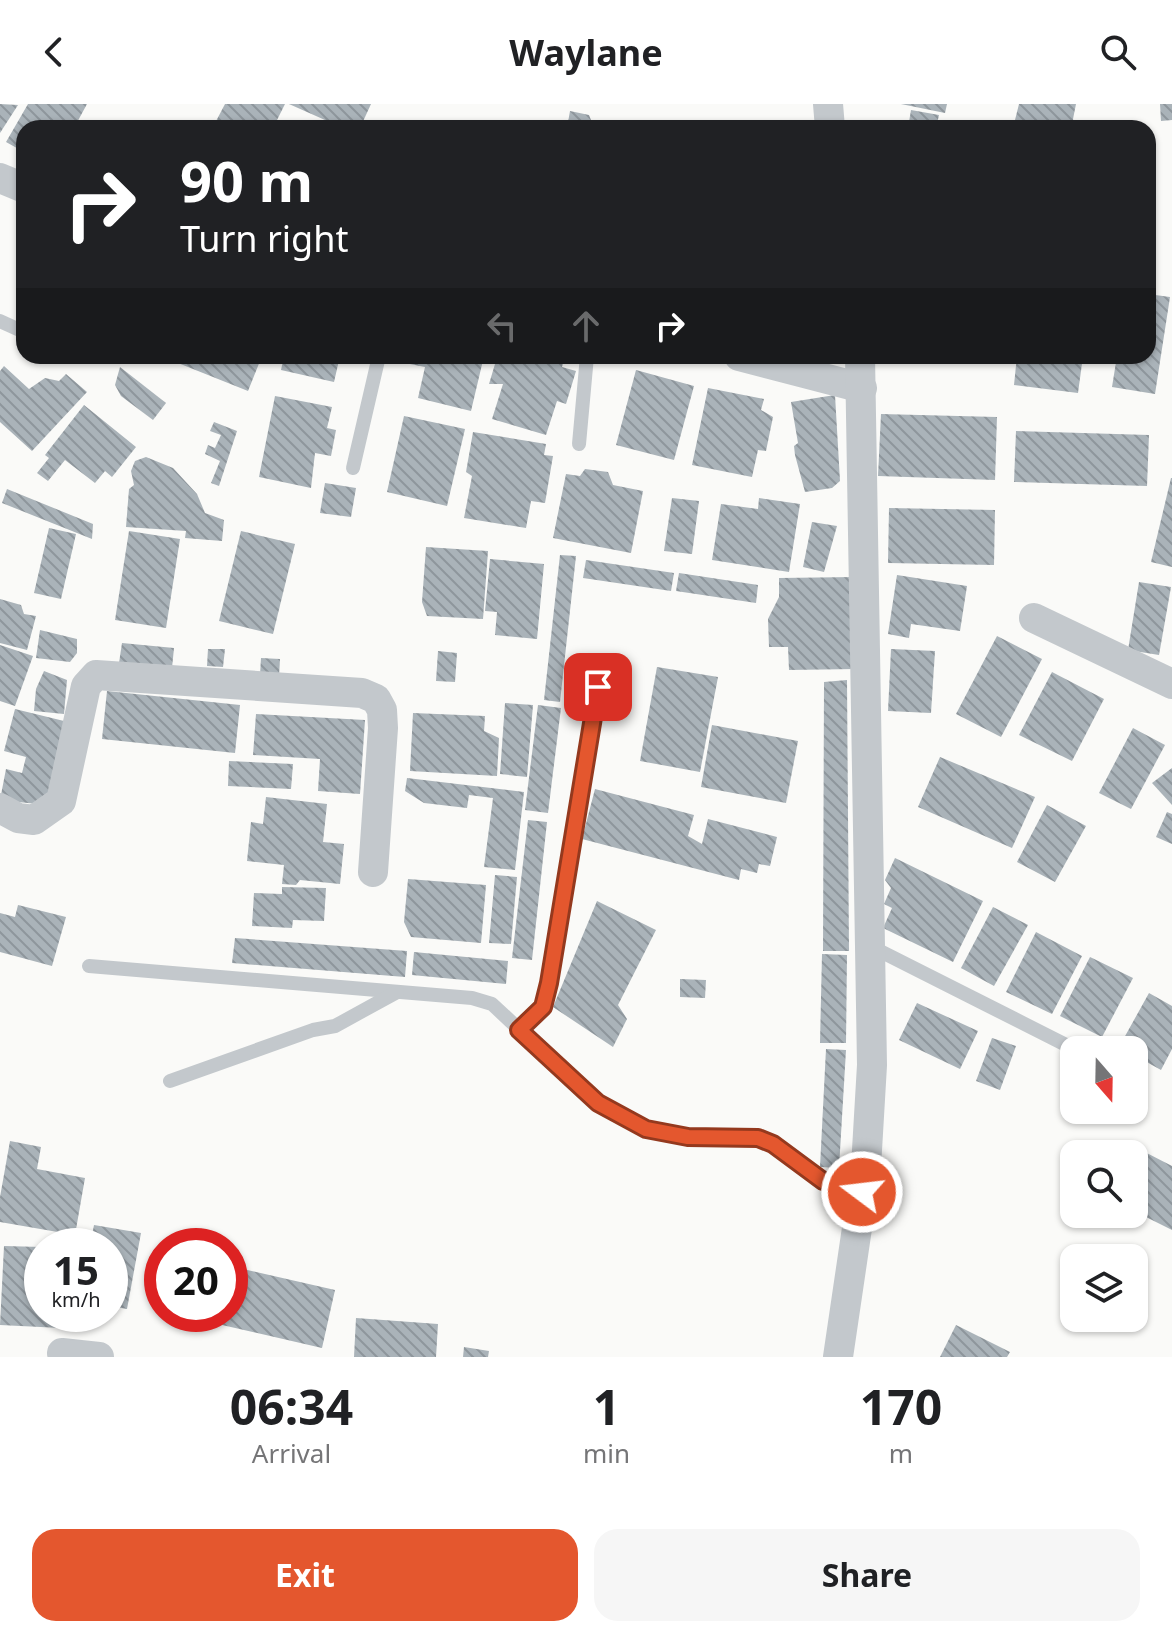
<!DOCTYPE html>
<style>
body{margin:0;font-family:"Noto Sans",sans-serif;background:#f6f6f6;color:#202124;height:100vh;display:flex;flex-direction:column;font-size:30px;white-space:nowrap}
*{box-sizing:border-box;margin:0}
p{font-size:26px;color:#757577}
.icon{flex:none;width:44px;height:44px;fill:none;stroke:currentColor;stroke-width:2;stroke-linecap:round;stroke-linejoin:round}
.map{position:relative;height:1253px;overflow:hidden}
.sheet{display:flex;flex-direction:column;background:#fff;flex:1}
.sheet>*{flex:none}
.banner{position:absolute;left:16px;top:16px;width:1140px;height:244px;border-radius:24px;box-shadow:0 2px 6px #0004;background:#202124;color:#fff;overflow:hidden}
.needle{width:52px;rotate:160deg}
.fabs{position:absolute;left:1060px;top:932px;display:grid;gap:16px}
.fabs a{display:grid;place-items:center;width:88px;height:88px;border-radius:16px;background:#fff;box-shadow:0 2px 6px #0004;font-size:40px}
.speed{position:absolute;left:24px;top:1124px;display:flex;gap:16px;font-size:40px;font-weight:700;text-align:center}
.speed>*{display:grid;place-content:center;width:104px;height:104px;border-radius:50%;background:#fff;box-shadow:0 2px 6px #0004;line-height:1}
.speed small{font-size:20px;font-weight:400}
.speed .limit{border:12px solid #d22;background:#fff;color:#111}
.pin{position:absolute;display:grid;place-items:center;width:68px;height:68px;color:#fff;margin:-34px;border-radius:16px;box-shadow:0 4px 12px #0006}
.me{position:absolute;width:88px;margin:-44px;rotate:285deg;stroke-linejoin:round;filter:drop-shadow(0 0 6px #0008)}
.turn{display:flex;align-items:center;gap:28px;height:168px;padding:0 32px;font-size:36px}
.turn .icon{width:104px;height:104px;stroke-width:2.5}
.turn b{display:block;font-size:56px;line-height:68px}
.lanes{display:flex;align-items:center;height:76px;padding:0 32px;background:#0003;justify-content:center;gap:40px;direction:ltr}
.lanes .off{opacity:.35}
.eta{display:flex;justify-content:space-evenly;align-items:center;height:136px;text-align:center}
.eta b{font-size:48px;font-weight:700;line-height:56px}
.button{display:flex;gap:16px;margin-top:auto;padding:16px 32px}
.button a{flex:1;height:92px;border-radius:24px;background:#e4572e;color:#fff;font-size:32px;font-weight:700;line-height:92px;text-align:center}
.button a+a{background:#f6f6f6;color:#202124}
header{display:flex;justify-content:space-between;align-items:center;height:104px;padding:0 32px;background:#fff;font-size:36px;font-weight:700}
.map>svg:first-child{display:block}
.building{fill:url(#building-back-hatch)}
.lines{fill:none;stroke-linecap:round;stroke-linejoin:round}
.service{stroke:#c3c8cc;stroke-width:14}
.minor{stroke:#c3c8cc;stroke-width:30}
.route-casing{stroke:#94391e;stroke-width:20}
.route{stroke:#e4572e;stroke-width:14}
</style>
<header><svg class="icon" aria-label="back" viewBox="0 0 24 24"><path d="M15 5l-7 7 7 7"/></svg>Waylane<svg class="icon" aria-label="search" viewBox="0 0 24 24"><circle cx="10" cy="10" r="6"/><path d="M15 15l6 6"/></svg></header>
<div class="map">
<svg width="1172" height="1253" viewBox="0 0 1172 1253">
<defs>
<pattern id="building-back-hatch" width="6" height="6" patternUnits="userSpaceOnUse" patternTransform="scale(2)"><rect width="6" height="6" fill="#aab3b9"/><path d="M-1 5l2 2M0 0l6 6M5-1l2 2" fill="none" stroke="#8e969c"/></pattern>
</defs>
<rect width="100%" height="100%" fill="#fafaf8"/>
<g class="building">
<polygon points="0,0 18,1 0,29"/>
<polygon points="28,0 87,0 74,24 24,24 24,48 6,38"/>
<polygon points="225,0 285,0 273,24 220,24 214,21"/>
<polygon points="289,0 371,0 360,24 343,24"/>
<polygon points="901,0 947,0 945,9"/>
<polygon points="1019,0 1076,0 1073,15 1075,24 1013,24"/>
<polygon points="1160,0 1172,0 1172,16 1161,17"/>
<polygon points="911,6 939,11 936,24 908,24"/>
<polygon points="570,7 589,11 591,16 627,24 567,24"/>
<polygon points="1148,190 1170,193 1155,290 1112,283 1117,252 1148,252"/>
<polygon points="170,252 262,252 248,287 168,255"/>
<polygon points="284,252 340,252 334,278 281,266"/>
<polygon points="412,252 484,252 471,307 418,294 425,263 410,260"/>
<polygon points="487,252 565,252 562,263 576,267 566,300 557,297 546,331 492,315 503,280 489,280 495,260 485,258"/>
<polygon points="1017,252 1083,252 1078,289 1014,281"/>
<polygon points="4,262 29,285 45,274 59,277 66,270 87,288 32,347 0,318 0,267"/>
<polygon points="120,263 166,299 153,316 121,292 115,281"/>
<polygon points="636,266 694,282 674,356 616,341"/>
<polygon points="708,284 764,295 761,306 773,313 766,347 758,346 752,373 692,361"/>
<polygon points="835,291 840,377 832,384 805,388 795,351 794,342 798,339 791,298"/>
<polygon points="275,292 332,303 327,324 336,326 331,352 315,349 311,384 259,373"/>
<polygon points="84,301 136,343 112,373 105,367 95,379 65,356 48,377 37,369 49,354 45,351"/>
<polygon points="881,310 997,313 995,376 878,372"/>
<polygon points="404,312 465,325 447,402 387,388"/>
<polygon points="214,318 237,327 219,382 211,379 220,357 205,350 208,341 215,344 221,331 210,327"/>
<polygon points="1016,327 1149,331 1147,382 1014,378"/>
<polygon points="473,328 546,340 544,351 553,352 545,399 531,397 526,424 464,414 472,372 466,368"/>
<polygon points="146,353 173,364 197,390 205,409 224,416 222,437 185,434 186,427 126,423 129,385 134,381 131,367 135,357"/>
<polygon points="585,365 608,368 613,381 643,387 631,449 553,434 566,370 580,372"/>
<polygon points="1171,374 1172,374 1172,463 1151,458"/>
<polygon points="325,379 356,384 351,413 320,409"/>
<polygon points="7,385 93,420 92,435 2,399"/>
<polygon points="672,394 699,397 692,450 664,447"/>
<polygon points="759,394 800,400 789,468 712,456 721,400 758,405"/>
<polygon points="889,404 995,406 994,461 888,459"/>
<polygon points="812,418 837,422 824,468 803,463"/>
<polygon points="49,424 76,430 61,495 34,489"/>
<polygon points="129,427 180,435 166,524 115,516"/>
<polygon points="241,427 295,440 273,530 219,517"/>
<polygon points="426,443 488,447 483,515 427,512 422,498"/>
<polygon points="560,451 576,452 560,598 544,596"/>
<polygon points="490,455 544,460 537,535 495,531 497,508 485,507"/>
<polygon points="586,456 674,469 671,487 583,474"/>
<polygon points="679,469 758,481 756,499 676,487"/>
<polygon points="897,471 967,482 960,527 911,520 909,534 888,530"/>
<polygon points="855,473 856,565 789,566 788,543 769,543 768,515 779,493 779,474"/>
<polygon points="1139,478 1171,483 1159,551 1128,546"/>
<polygon points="0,495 21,501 24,510 36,512 27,546 0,539"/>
<polygon points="40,526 77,535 77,549 70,558 36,554"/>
<polygon points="997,532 1042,555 1001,633 956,610"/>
<polygon points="122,539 174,544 172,564 119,559"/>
<polygon points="0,541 33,552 15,602 0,597"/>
<polygon points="208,545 225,545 223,563 207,562"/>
<polygon points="891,545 935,547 931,609 888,607"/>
<polygon points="438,547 457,549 455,578 436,577"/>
<polygon points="261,554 280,555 279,573 260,571"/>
<polygon points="657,563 718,573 700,668 640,657"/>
<polygon points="44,567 67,576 64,610 34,607 36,585"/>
<polygon points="1052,568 1104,595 1072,657 1019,631"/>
<polygon points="847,576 849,847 823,847 824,578"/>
<polygon points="107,587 240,601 235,649 102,635"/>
<polygon points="505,599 533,601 527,673 500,670"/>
<polygon points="538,601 561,604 548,709 525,706"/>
<polygon points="15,605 64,617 46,701 0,696 6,665 22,669 26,653 4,647"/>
<polygon points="413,609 485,612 484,627 499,634 497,672 410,667"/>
<polygon points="256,610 365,616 360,690 318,687 320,655 253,651"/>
<polygon points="712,621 798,637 786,699 701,683"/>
<polygon points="1133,624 1165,641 1131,705 1099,689"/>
<polygon points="940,653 1035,693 1012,744 918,703"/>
<polygon points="229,657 293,660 291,685 228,682"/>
<polygon points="1172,664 1172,701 1152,679"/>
<polygon points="407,674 524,688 515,766 484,763 493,694 469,691 467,704 424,699 405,687"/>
<polygon points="595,685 694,711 688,732 702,740 708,715 777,733 770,762 759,760 757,769 741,765 739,776 582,735"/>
<polygon points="266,693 327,700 323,738 344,740 340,780 300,776 296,781 282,780 284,761 247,757 251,718 263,720"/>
<polygon points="1047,701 1086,722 1055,778 1017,758"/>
<polygon points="1167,708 1172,710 1172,740 1156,733"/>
<polygon points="528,716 547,718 532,856 512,854"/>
<polygon points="895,754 983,797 953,858 883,824 892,804 884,800 891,784 885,776"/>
<polygon points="495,771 517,773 511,840 489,839"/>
<polygon points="408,775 486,781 481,839 411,833 404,818"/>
<polygon points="282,783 326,784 324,817 293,816 292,824 252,822 254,789 282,790"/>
<polygon points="597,797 656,826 618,901 627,915 613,943 553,903"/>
<polygon points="18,801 66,813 52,862 0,848 0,809 15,813"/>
<polygon points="993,803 1028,821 994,882 961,864"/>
<polygon points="1036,828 1082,852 1052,910 1006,888"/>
<polygon points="235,834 407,847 405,873 232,859"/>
<polygon points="414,848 508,857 506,880 412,871"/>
<polygon points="822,850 847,851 846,939 820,939"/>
<polygon points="1090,853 1133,874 1102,933 1060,912"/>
<polygon points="680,875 706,876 705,894 680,893"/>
<polygon points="1149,889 1172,902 1172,945 1161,966 1134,951 1134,946 1119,943"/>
<polygon points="917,899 978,927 960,965 899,936"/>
<polygon points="992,934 1016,942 1000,986 976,977"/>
<polygon points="826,945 846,946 839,1064 820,1063"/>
<polygon points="10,1037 41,1043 37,1065 85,1074 75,1131 0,1118 0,1093"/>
<polygon points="1137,1044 1172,1062 1172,1126 1134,1107 1134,1051"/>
<polygon points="94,1121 141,1129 127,1205 110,1202 110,1142 90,1142"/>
<polygon points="4,1142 42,1143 42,1210 61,1210 61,1224 0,1221"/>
<polygon points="230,1162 335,1186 322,1244 209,1218 211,1210 230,1210"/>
<polygon points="356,1214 438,1220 436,1253 354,1253"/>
<polygon points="956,1221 1010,1248 1007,1253 940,1253"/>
<polygon points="464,1243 489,1247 488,1253 463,1253"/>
</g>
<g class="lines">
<g class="service">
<polyline points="0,217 24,228"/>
<polyline points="579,340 587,252"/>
<polyline points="353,364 379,252"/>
<polyline points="872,843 1076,946"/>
<polyline points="89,862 472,894 492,900 598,999 646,1025 688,1033 758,1034 773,1040 823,1077 862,1088"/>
<polyline points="519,926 543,903 549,879 598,583"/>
<polyline points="1134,975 1141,979"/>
<polyline points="170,977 313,926 335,922 397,888"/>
</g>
<g class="minor">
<polyline points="828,0 830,24"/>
<polyline points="0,74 24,84"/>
<polyline points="739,252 862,284"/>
<polyline points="1034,514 1172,580"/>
<polyline points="0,704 18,714 34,716 61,697 86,582 96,571 362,589 376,595 382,606 383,624 373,768"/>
<polyline points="62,1249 99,1253"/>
<polyline points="838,1253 866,1063 872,961 860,252"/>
</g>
</g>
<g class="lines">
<g class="route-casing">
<polyline id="route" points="598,583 549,879 543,903 519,926 598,999 646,1025 688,1033 758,1034 773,1040 823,1077 862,1088"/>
</g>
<use href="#route" class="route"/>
</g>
</svg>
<div class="fabs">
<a><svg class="needle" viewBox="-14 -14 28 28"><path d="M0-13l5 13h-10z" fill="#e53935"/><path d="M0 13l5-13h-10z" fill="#757577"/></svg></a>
<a><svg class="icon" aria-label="search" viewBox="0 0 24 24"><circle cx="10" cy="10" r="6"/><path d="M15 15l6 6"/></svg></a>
<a><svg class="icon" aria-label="layers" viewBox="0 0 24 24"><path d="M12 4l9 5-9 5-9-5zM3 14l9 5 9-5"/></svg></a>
</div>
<div class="speed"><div>15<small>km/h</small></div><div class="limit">20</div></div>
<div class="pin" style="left:598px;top:583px;background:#d93025"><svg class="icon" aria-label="arrive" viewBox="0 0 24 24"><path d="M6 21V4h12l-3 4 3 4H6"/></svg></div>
<svg class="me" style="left:862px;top:1088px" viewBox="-20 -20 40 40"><circle r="17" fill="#e4572e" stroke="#fff" stroke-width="3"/><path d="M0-11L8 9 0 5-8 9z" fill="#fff"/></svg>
<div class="banner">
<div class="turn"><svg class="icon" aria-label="right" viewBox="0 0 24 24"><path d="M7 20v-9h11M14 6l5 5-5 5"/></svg><div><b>90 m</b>Turn right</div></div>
<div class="lanes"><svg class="icon off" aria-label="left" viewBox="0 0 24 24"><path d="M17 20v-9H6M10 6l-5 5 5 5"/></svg><svg class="icon off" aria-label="ahead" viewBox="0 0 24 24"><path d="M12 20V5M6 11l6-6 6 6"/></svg><svg class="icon" aria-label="right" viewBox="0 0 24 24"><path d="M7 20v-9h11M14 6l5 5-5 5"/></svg></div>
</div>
</div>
<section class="sheet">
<div class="eta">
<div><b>06:34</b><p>Arrival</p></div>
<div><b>1</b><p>min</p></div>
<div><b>170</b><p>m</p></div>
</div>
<div class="button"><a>Exit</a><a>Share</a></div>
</section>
